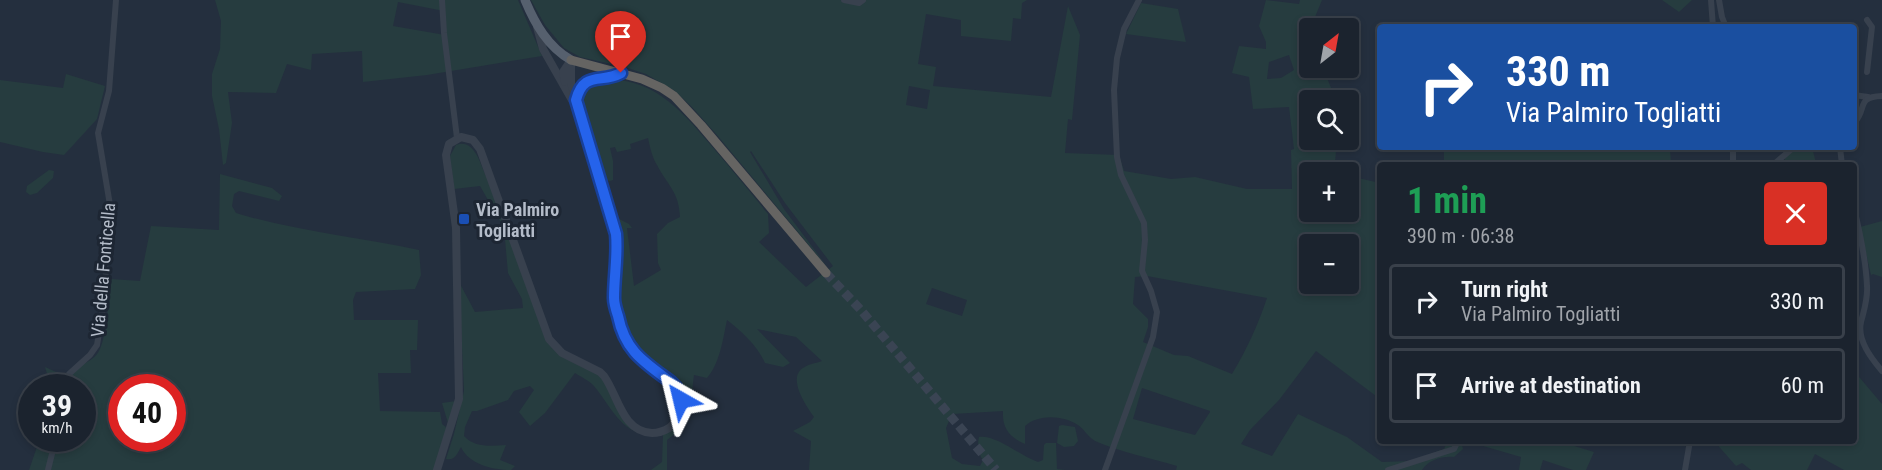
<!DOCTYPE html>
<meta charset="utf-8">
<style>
body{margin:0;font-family:"Roboto Condensed",sans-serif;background:#282f3a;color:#f1f3f6;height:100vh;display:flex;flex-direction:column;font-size:22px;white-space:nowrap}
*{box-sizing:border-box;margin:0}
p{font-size:20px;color:#a0a4aa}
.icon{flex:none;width:33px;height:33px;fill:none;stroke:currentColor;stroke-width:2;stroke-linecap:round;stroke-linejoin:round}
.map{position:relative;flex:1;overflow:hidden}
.sheet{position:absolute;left:1377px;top:162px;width:480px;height:282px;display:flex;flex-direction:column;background:#1b232e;border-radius:6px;box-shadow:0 3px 9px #0003,0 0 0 2px #39404a}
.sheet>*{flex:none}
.guide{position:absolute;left:1377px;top:24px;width:480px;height:126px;border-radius:6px;box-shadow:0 3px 9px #0003,0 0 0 2px #39404a;background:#1a4fa0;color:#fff;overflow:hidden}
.needle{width:39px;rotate:31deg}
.controls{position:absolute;left:1299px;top:18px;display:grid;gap:12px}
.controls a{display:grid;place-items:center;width:60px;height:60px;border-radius:6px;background:#1b232e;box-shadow:0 3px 9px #0003,0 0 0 2px #39404a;font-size:30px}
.speed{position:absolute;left:18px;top:374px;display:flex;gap:12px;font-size:30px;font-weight:700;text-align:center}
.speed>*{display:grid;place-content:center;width:78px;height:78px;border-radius:50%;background:#1b232e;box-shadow:0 3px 9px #0003,0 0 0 2px #39404a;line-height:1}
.speed small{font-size:15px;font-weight:400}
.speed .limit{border:9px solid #d22;background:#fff;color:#111}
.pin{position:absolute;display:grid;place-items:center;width:51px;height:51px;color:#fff;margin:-62px -26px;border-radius:50% 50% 50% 0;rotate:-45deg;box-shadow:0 0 6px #0007}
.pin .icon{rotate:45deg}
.me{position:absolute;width:66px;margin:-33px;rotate:323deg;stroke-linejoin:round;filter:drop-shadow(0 0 4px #0008)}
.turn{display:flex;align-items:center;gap:21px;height:126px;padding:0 30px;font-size:27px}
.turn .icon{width:78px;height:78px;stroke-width:2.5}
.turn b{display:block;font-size:42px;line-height:51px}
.round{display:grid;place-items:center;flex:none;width:63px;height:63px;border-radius:6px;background:#282f3a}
.head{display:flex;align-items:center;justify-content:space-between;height:102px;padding:0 30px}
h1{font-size:36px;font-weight:700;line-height:45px;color:#1e9e55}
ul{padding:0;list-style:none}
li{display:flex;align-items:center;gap:18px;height:75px;margin:0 12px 9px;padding:0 18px;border:3px solid #39404a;border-radius:6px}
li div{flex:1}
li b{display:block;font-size:22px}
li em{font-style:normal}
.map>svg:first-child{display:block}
.green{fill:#263c3f;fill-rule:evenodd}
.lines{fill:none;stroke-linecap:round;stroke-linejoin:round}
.trunk-tunnel{stroke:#3a4453;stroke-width:9;stroke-dasharray:9 4.5;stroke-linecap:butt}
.minor{stroke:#38414e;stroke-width:6}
.tertiary{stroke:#38414e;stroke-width:8}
.primary{stroke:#56606e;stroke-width:9}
.trunk{stroke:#656462;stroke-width:9}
.route-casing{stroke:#184099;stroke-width:15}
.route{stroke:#2563eb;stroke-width:10}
.transit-dot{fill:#1a4fb4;stroke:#1d2633;stroke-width:2}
.labels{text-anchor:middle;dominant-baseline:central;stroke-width:6;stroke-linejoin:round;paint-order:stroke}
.poi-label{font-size:18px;font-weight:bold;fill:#b4bcc9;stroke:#1d2633;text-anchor:start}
.street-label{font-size:18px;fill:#b4bcc9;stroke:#1d2633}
</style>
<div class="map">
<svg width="1882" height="470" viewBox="0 0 1882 470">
<rect width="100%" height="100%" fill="#242f3e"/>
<g class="green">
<path d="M215,0H518L542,56L427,75L363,82L362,51L312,54L311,70L287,64L276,93L228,92L232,123L226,163L223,165L219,129L212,96V74L220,49L221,21ZM398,2L444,11L445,35L393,26Z"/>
<path d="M531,0H1027L1022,3L1021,19L1013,18L1011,41L961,36V20L926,14L918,64L936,67L933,86L1051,97L1068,6L1080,35L1072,120L1068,119L1065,153L1119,155L1124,171L1171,179L1195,177L1247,189H1292L1291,150L1294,149L1289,107L1253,109L1249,77L1232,73L1239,46L1266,49V42L1259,26L1266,0L1299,4L1300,0H1322L1313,22L1316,28H1310V68H1326L1325,73L1336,100H1310V140H1337L1335,162L1339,172H1310V212H1348L1349,176L1380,183V399L1316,351L1279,400L1250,430L1241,444L1272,456L1298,414L1347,437L1382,462L1411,461L1444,449L1448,441H1461L1463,449L1454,457C1441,456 1429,460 1422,470H1176L1177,466C1150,458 1121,452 1095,441C1088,437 1085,430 1078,425C1063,415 1038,414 1025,426V444C1009,437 1002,428 1003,411L952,414L946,428L952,458L962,464L980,466L983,460C978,454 977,445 979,437C997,435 1020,456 1038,462L1043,460L1044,445L1046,443H1056L1057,469L1065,470H809L811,441L793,431L810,422L814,417C806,406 787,378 803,368C808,364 817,363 822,361L796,337L757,329L790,363L783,367L765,363C757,345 742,332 727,320C723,339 720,363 707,378L694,375C689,408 699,417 667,440V470H651L662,462L663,435C623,439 615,412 594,386C590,381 581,377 575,373L545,413L530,426L519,412L534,390L530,386L514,391L508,400L477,411H472L465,427L464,436C475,448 491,446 506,445L500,460L515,466L511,470C494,470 469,465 461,447C457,454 455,461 446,459L454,434L464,391L459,282L475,312L523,308L522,299L508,273L504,228L480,186L454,189L450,156L456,145C474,138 480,163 486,176L547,340L599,373L634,428L663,434L684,401C666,382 641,362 629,339C612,307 615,252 613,216L629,224L632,228H627L634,286L661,270L658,263L657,234L668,223L680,217C679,192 668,186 657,165C652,157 650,147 648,138L630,144L631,149L617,152L615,147L610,148L613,161V180L610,181L607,180L580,101V95L589,82C649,70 680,109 715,150C733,171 750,192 768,214L769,233L759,242L806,287L833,266L785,203L751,151L750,152L784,209L828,268L717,135L692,107L675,91L646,74L625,67L580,57L564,48L545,25ZM1289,55L1294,70L1281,78L1267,79L1269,62ZM909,86L930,90L927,109L906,105ZM1310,244H1348V284H1310ZM1147,276L1267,298C1258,325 1247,349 1232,374L1188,356L1174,355L1143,342L1148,327V319L1133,304L1135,277ZM932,288L967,300L962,316L926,304ZM1142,388L1210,411V412L1195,435L1133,419Z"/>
<polygon points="1662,0 1692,0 1679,12"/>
<polygon points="1141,3 1178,9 1186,42 1126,34"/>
<polygon points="66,74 105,86 97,119 64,155 43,152 0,142 0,80 63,88"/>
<polygon points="1444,147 1670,147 1671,165 1444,165"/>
<polygon points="1797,147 1812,147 1816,163 1834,162 1835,165 1785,165 1785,158"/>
<polygon points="49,170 54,171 53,178 37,193 30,195 26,192 27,186"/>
<path d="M220,174L272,188L282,196L279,201L239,191L234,194L232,206L236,213C295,231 358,237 419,250L421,275L415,289L356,292L353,300L354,320H418L417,350H410L411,373H378L380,411L440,412L442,424L447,428L435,470H50L58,438H82V387H67C74,359 92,367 100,349C107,333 109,297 110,279L140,281L151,226L219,230ZM122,387H172V438H122Z"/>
<polygon points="1882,221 1882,277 1873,274 1871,275 1860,227"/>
<polygon points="45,367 67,377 65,387 51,387"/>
<polygon points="1854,371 1882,404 1882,470 1844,470 1815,454 1807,470 1751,470 1742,463 1736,466 1714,441 1854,441"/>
<polygon points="456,401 448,423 442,403"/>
<polygon points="1062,425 1075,427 1078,441 1074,446 1064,447 1057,443 1059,426"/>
<polygon points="40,438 55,438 47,470 29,470"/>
<polygon points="1466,441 1558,441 1594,452 1586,470 1573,470 1543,460 1540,470 1519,470 1521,457"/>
</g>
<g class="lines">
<polyline class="trunk-tunnel" points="826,273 860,309 996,470"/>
<g class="minor">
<polyline points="442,0 444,33 457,138"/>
<polyline points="844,0 859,3 863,0"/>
<polyline points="1711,0 1713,27"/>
<polyline points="1719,0 1722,17 1726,27"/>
<polyline points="1867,72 1872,27 1867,20"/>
<polyline points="1854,95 1868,97"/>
<path d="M1854,123C1868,109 1855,97 1882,96"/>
<polyline points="1733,147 1733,165"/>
<polyline points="1840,147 1842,165"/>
<polyline points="1773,165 1794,147"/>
<path d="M1854,208C1860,233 1866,260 1867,286C1868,299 1864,310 1861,322C1857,340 1871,358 1882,371"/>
<polyline points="66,387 69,374 90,355 97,345 103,308 106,280 105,254 110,205 98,133 109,91 116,0"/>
<polyline points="48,470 56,438"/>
<polyline points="1105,470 1153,337 1157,312 1151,291 1142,271 1145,240 1144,223 1121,175 1117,157 1114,90 1117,58 1124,29 1139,0"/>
<polyline points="1388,470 1454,449 1458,441"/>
<polyline points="1685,470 1690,441"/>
</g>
<g class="tertiary">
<polyline points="537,27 543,49 572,100"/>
<polyline points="565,82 563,72 571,60"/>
<path d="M577,99C584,70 602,83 621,73"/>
<path d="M437,470L459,399L456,228L446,155L449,144L461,137L473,140L480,149L549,339L562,353L600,372L604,376C618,395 622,432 652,433C658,433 664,431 669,428C677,422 682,411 681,400C678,376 638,364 626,341C607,303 620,273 616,234L571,83V60"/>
</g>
<path class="primary" d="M525,0C535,24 548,47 571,60"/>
<polyline class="trunk" points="571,60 642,79 662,88 674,96 701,125 826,273"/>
</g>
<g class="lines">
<g class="route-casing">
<path id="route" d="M621,73C601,84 584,70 576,100L616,234C618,256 614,276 614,298C614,304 616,310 618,316C625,351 644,362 671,382L676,387L681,400"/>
</g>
<use href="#route" class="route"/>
</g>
<rect class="transit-dot" x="458" y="213" width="12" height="12" rx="3"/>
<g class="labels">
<g class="poi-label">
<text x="476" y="209">Via Palmiro<tspan x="476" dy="21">Togliatti</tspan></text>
</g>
<g class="street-label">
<text transform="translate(103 270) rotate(-85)">Via della Fonticella</text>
</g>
</g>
</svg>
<div class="controls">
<a><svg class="needle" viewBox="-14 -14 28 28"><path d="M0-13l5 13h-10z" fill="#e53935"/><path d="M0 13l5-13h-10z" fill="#a0a4aa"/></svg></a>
<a><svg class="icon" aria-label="search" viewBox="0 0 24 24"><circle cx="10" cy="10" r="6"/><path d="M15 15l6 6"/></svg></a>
<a>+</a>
<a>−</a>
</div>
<div class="speed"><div>39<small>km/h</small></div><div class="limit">40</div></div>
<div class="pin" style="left:621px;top:73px;background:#d93025"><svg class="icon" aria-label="arrive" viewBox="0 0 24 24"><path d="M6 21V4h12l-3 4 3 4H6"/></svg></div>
<svg class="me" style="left:681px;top:400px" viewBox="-20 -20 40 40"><path d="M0-17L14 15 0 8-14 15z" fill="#2563eb" stroke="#fff" stroke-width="4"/></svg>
<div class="guide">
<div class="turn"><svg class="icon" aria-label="right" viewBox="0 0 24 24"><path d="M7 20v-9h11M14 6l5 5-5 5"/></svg><div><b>330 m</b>Via Palmiro Togliatti</div></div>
</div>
<section class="sheet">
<div class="head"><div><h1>1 min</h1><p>390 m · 06:38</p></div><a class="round" style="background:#d93025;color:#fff"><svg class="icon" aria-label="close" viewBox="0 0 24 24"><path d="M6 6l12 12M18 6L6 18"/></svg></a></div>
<ul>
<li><svg class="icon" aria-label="right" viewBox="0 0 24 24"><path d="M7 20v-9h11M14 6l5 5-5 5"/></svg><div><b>Turn right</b><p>Via Palmiro Togliatti</p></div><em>330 m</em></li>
<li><svg class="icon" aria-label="arrive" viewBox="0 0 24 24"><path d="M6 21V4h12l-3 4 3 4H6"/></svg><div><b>Arrive at destination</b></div><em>60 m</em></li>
</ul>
</section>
</div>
